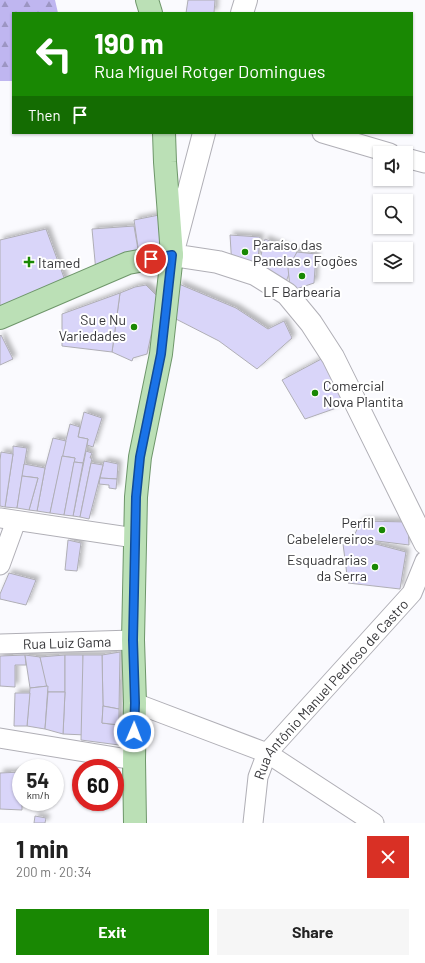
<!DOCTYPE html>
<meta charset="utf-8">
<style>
body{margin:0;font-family:Barlow,sans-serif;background:#f6f6f6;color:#222;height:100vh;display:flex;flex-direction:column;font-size:15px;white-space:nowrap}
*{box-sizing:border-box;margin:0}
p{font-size:13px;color:#767676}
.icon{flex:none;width:22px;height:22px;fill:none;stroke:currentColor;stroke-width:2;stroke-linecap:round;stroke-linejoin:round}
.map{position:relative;height:823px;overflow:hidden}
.panel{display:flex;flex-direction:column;background:#fff;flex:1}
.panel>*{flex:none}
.hud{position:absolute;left:12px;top:12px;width:401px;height:122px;border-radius:0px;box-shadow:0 1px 3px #0004;background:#198803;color:#fff;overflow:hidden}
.fabs{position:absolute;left:373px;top:146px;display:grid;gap:8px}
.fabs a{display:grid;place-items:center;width:40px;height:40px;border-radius:0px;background:#fff;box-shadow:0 1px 3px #0004;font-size:20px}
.speed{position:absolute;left:12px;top:759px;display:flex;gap:8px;font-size:20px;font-weight:700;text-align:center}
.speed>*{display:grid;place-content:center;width:52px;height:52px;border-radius:50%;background:#fff;box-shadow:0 1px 3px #0004;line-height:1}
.speed small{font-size:10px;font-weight:400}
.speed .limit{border:6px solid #d22;background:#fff;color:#111}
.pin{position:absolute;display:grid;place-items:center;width:34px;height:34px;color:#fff;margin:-17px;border:2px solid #fff;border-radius:50%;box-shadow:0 1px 4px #0007}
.me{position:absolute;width:44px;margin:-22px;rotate:1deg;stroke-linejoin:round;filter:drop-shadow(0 0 3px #0008)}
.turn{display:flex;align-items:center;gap:14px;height:84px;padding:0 16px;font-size:18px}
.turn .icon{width:52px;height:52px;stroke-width:2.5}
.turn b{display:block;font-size:28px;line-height:34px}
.then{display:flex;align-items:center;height:38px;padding:0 16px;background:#0003;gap:8px;font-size:15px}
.round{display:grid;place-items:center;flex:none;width:42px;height:42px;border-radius:0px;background:#f6f6f6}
.head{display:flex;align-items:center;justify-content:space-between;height:68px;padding:0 16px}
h1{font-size:24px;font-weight:700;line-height:30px}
.cta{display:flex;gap:8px;margin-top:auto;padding:8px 16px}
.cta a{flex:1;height:46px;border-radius:0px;background:#198803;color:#fff;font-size:16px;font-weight:700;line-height:46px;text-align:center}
.cta a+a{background:#f6f6f6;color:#222}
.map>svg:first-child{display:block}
.forest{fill:url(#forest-firs)}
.building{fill:#d9d5f9;stroke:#afaeb5;filter:url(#shadow)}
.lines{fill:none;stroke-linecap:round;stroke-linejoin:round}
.street-casing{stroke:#b0afb6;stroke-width:21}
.secondary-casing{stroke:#b0afb6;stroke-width:24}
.primary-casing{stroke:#6e966a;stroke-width:24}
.street{stroke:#fff;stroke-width:19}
.secondary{stroke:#fff;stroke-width:22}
.primary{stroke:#bbe0b6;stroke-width:22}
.route-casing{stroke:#114b97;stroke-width:10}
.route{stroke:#1a73e8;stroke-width:7}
.poi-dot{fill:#198803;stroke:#fff;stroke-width:1.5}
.labels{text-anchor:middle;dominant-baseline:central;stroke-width:4;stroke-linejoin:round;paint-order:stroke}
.poi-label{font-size:14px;fill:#353538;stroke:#fff;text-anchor:start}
.street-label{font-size:14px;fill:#353538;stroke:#fff}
</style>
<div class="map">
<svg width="425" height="823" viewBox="0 0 425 823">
<defs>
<pattern id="forest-firs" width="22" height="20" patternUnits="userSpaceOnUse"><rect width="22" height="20" fill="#bfb6f0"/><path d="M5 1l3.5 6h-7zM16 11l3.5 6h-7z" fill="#9c95c3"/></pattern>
<filter id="shadow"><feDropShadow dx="3.5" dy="-3.5" stdDeviation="2" flood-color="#0004"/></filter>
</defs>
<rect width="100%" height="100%" fill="#fafafe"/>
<polygon class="forest" points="0,0 55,0 58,13 13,13 13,81 0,81"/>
<g class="building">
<polygon points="188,0 215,0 214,13 186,13"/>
<polygon points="159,215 172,255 140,261 134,220"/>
<polygon points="134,226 140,261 96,272 92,229"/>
<polygon points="46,229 66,283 0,312 0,240"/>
<polygon points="230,235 260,237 257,271 232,267"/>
<polygon points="265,239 297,252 286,282 257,271"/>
<polygon points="297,252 316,254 314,283 296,289 290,287 288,268"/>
<polygon points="179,284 236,308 268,329 284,321 292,338 257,369 219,341 174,318"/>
<polygon points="146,285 159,298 147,354 133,358 132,361 112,352 120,293 135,287"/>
<polygon points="120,293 112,352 62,346 62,314"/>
<polygon points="1,335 13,359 0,365 0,336"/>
<polygon points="325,357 345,405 305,419 282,380"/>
<polygon points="84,412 102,418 93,447 87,445 88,439 78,437"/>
<polygon points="70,424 80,427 78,437 88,439 83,463 74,462 75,458 62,456"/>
<polygon points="53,438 66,441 50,513 37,511 45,468"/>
<polygon points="13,446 27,448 17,508 5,507 13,454"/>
<polygon points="86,451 92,453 90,458 92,458 80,517 73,516"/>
<polygon points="1,452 13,454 5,507 0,506 0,460"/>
<polygon points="62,456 75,458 64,515 50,513"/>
<polygon points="104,461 118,464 117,479 100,478"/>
<polygon points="74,462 83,463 73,516 64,515"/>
<polygon points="91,463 103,465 89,519 80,517"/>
<polygon points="24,464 45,468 37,511 29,510 38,478 22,476"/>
<polygon points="22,476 38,478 29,510 17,508"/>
<polygon points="100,478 117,479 116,489 109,488 109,485 99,484"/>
<polygon points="361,521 408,522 409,545 353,538"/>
<polygon points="353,538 406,552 400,589 348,583 343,544"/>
<polygon points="68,540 81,543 77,571 65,570"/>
<polygon points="9,573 36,580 26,605 0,599 0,594"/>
<polygon points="120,652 119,709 103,706 102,655"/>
<polygon points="25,655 26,665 15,665 15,687 0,686 0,656"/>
<polygon points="25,655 40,657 48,686 30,688"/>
<polygon points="65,655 65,692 48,692 40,657"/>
<polygon points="65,655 83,655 86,735 63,734 65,692"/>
<polygon points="83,655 102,655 103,706 102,723 119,725 119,745 81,740"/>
<polygon points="48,686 45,729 27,726 30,688"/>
<polygon points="48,692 65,692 63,734 45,729"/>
<polygon points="15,693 30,693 27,726 14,726"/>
<polygon points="103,706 119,709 119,725 102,723"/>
<polygon points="21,772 21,802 22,802 22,810 0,809 0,773"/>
<polygon points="35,816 46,818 45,823 34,823"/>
</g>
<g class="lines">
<g class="street-casing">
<g id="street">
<polyline points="322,133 390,153"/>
<polyline points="406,158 425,163"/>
<polyline points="0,518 135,538"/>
<polyline points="0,565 16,521"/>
<path id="s1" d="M0,644L133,640"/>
<polyline points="135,703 267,753 374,823"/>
<polyline points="0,738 134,760"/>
<path id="s2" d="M253,823L258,777L267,753L412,593L425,561"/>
</g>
</g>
<g class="secondary-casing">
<g id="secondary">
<polyline points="242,13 246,0"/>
<polyline points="204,133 172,255 218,262 255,274 287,294 311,323 333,357 425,543"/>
</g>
</g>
<g class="primary-casing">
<g id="primary">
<polyline points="147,0 151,13"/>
<polyline points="0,318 128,263 172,255"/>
<polyline points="135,823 134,760 135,703 133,640 136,497 140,457 161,354 172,255 165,162 164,133"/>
</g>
</g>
<use href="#street" class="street"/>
<use href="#secondary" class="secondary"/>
<use href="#primary" class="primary"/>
</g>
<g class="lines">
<g class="route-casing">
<polyline id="route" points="134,732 135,703 133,640 136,497 140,457 161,354 172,255 151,259"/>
</g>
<use href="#route" class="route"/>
</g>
<g class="poi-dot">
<circle cx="245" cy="252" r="4"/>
<path d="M27 256h4v4h4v4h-4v4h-4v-4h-4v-4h4z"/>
<circle cx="302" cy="276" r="4"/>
<circle cx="134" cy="327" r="4"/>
<circle cx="315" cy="393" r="4"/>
<circle cx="382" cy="530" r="4"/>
<circle cx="375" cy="567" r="4"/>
</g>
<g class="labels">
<g class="poi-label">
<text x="253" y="244">Paraíso das<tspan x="253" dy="16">Panelas e Fogões</tspan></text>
<text x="38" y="262">Itamed</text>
<text x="302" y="291" text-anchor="middle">LF Barbearia</text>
<text x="126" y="319" text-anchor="end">Su e Nu<tspan x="126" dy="16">Variedades</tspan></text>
<text x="323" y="385">Comercial<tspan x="323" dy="16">Nova Plantita</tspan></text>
<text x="374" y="522" text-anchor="end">Perfil<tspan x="374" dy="16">Cabelelereiros</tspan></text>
<text x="367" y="559" text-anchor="end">Esquadrarias<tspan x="367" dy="16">da Serra</tspan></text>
</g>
<g class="street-label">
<text stroke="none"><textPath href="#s1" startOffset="67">Rua Luiz Gama</textPath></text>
<text stroke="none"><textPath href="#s2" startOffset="161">Rua Antônio Manuel Pedroso de Castro</textPath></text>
</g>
</g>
</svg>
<div class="fabs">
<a><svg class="icon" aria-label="sound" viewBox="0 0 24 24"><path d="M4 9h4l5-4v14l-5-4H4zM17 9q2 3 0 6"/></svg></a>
<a><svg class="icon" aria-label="search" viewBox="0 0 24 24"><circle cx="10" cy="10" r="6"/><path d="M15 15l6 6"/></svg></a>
<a><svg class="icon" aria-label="layers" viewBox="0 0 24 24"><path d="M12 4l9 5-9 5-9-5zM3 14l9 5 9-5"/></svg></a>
</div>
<div class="speed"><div>54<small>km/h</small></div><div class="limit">60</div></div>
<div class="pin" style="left:151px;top:259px;background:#d93025"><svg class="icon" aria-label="arrive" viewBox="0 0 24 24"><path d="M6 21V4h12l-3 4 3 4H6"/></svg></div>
<svg class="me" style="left:134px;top:732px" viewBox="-20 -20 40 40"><circle r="17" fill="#1a73e8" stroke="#fff" stroke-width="3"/><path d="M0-11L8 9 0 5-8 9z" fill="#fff"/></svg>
<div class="hud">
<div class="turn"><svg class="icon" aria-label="left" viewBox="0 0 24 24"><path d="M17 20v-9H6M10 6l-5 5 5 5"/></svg><div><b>190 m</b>Rua Miguel Rotger Domingues</div></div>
<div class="then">Then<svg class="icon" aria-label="arrive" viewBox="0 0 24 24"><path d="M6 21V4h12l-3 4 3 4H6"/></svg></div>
</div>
</div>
<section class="panel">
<div class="head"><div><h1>1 min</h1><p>200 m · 20:34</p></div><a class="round" style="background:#d93025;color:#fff"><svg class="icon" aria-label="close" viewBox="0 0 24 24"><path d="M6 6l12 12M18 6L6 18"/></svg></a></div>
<div class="cta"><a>Exit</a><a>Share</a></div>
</section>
